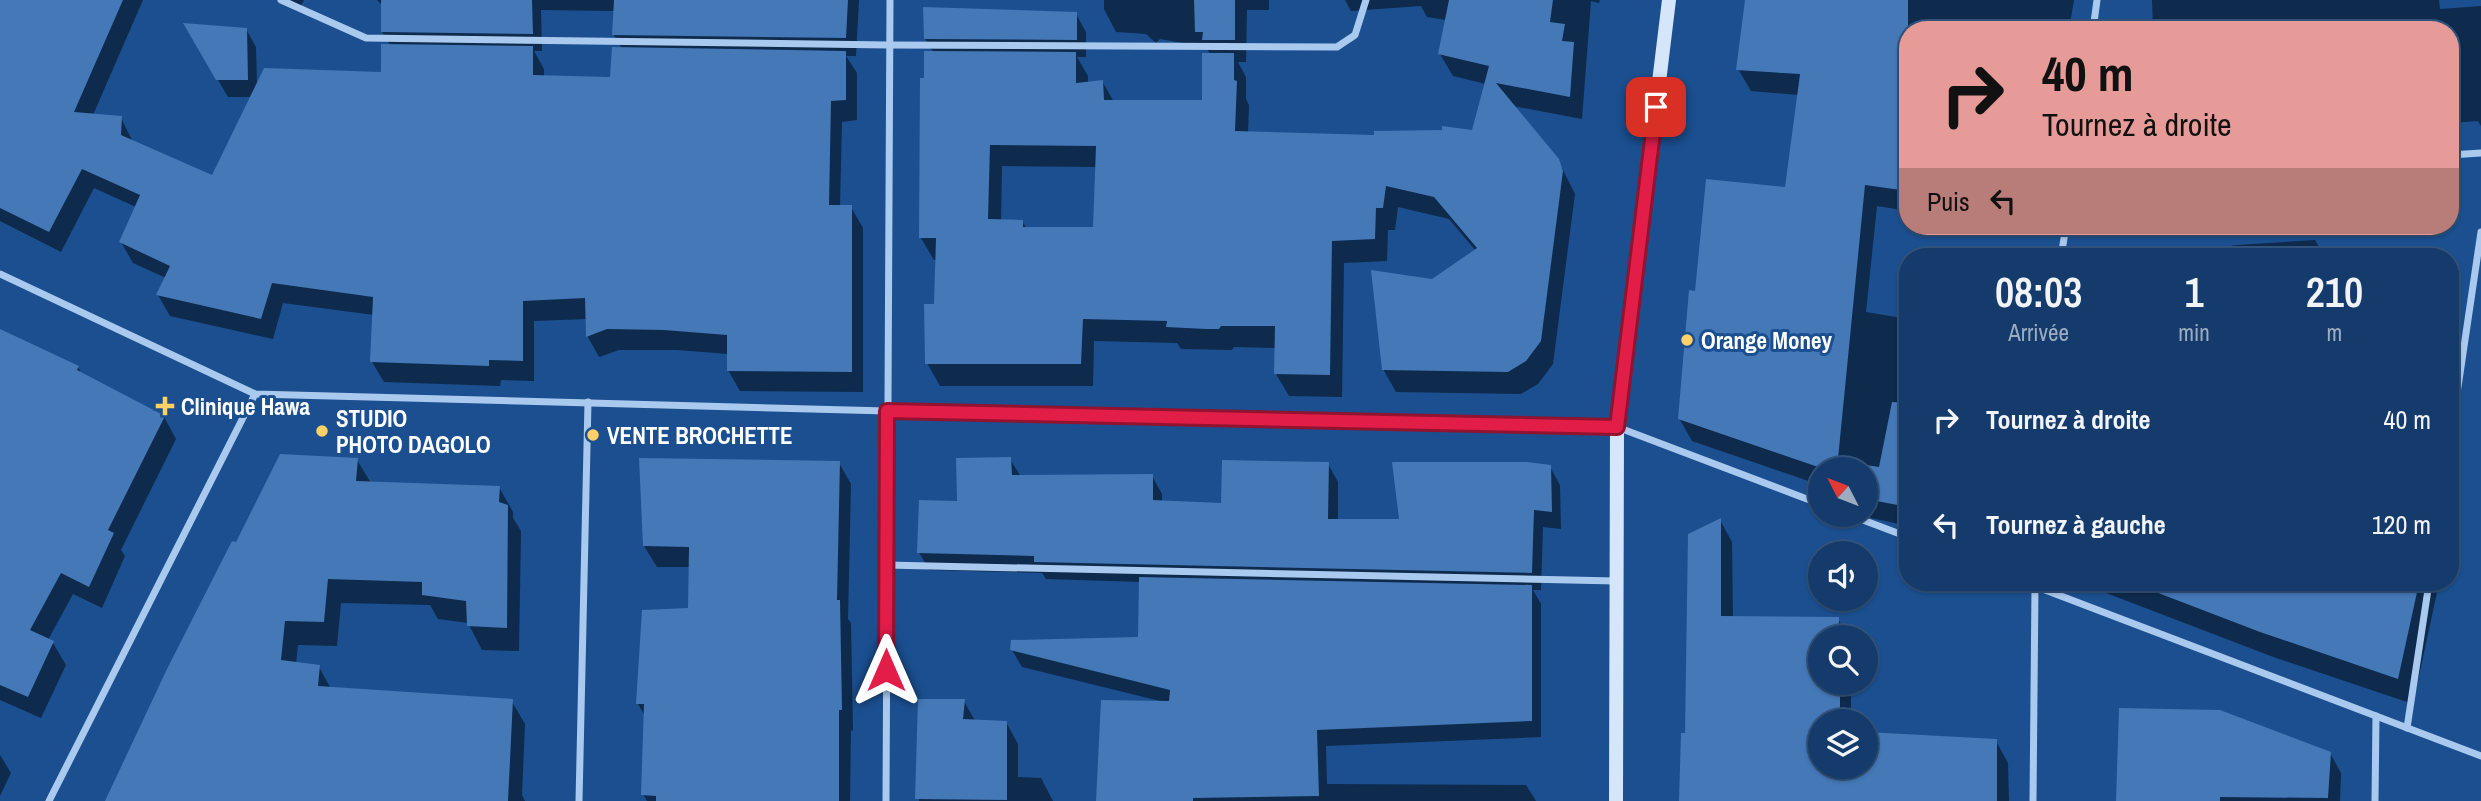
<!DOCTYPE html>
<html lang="fr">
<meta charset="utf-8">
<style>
body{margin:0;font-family:"Archivo Narrow",sans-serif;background:#214673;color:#f1f3f6;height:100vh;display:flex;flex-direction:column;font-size:26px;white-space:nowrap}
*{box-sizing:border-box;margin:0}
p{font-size:23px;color:#9dadc1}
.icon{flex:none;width:38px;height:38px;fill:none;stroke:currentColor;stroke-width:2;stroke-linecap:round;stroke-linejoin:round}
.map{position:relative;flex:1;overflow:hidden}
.details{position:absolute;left:1899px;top:248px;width:560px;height:343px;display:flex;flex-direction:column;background:#143b6b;border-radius:28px;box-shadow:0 2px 5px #0004,0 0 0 2px #33557e}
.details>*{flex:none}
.top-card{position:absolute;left:1899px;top:21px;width:560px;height:214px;border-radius:28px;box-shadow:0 2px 5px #0004,0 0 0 2px #33557e;background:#e69b98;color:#111;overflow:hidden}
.needle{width:46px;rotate:312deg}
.fabs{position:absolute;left:1808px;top:457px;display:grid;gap:14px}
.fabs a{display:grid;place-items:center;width:70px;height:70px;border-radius:50%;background:#143b6b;box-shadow:0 2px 5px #0004,0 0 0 2px #33557e;font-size:35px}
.pin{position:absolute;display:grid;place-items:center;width:60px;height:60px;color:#fff;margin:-30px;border-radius:14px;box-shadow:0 4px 10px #0006}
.me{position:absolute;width:77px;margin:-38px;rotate:0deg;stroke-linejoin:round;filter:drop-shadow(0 0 5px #0008)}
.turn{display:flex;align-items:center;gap:24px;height:147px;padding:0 28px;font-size:32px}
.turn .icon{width:91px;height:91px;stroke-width:2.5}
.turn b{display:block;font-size:49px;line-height:60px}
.then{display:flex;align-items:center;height:66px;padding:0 28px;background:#0003;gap:14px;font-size:26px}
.eta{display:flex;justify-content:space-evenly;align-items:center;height:119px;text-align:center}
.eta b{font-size:42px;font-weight:600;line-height:49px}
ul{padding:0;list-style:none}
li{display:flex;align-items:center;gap:21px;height:105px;padding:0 28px}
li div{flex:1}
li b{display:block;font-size:26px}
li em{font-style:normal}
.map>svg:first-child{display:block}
.shadow{fill:#0007;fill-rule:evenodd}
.building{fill:#4478b7;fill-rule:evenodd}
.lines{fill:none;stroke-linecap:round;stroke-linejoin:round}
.minor{stroke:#a9c9ee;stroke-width:7}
.secondary{stroke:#d6e6fa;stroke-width:14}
.route-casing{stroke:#92132f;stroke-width:18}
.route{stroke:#e11d48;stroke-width:12}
.poi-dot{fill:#ffd166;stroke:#1b4f8f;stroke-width:2.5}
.labels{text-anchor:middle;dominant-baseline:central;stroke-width:6;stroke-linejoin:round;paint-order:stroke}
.poi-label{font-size:23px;font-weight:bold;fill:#fff;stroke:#1b4f8f;text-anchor:start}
</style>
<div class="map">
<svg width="2481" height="801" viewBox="0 0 2481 801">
<rect width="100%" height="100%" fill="#1b4f8f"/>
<g class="shadow">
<path d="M0,0H143L93,115L121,118L133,142L213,178L252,97H228L186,25L246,29L256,47L257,86L383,73L391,46L382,32V5L377,0H859L856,56H846L857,73V120L842,122L840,207H851L863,228V392L740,391L728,370V354L677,350H619L599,357L588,337L587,319L534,321V381L501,380L500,386L384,382L372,362L374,315L283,303L273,339L170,316L158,295L166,278L133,263L121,242L136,207L94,188L61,252L0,221ZM541,10L615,11L614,35L622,49L611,78L544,77V69L534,51H542Z"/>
<polygon points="291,0 304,0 301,6"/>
<path d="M1104,0H1269V10H1247L1246,62H1238L1246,77V99L1249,105L1248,133L1375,137L1473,132L1486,84L1453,76L1440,54L1446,20L1427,17L1421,6L1351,11L1345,0H1600L1599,3L1591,1L1582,119L1513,106L1558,160L1575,194L1553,364L1538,384L1521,394L1396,392L1383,369L1433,280L1476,251L1449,219L1398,207L1395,230H1388L1387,261L1344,263L1342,397L1289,396L1276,374V348L1234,347L1232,350L1181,349L1177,343L1094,341L1093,386H940L927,363L935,306L937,260H934L921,238L925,80L934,53L925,39L1076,14L1086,32V57H1077L1088,76V83L1102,81L1114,102H1204L1210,54L1206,47L1160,39L1156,43L1146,34L1116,32L1104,9ZM1002,166L1097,167L1095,229H1027L1022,221H1001Z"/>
<polygon points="1747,0 2074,0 2069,30 1908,30 1908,211 1877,206 1866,312 1908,319 1908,526 1853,514 1866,514 1866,469 1820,469 1820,485 1692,441 1679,418 1696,293 1786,189 1799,95 1751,91 1738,69"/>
<polygon points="2152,0 2439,0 2440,9 2481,6 2481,126 2478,121 2450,123 2450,30 2396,30 2396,25 2347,30 2153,30"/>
<polygon points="2315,240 2325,257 2143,257 2151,253 2170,255 2237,245"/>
<polygon points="0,331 78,367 82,375 164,417 176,439 121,550 125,556 102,608 73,594 48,640 53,643 66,665 41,718 0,700"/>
<polygon points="2450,361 2457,373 2450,405"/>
<polygon points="1010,459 1021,477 1152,476 1162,494 1162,502 1223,505 1328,464 1338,482 1338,521 1400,521 1550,467 1560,485 1561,529 1543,527 1541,590 1533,590 1541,604 1541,737 1326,746 1327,784 1526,785 1536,801 1098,801 1160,701 1022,667 1012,650 1140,639 1141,582 1046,579 1042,573 929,570 919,552 959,502"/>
<polygon points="357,460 371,483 499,487 513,512 513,518 521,531 519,651 482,650 468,623 438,619 430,605 341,603 337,646 298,645 296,664 319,667 331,689 511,700 525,724 522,795 525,801 107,801 237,544"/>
<polygon points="839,463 851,484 848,619 851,623 853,731 851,730 850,801 647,801 643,794 645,716 638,704 690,610 690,567 657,567 644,546"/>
<polygon points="1720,520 1732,542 1733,618 1838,619 1849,637 1820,637 1820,682 1851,682 1851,721 1820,721 1820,766 1866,766 1866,734 1996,741 2008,763 2009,801 1681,801 1687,735"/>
<polygon points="2080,583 2439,583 2413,704 2276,658"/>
<polygon points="919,701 964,701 975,721 1006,722 1018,744 1018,777 1041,778 1053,801 919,801"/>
<polygon points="2330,753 2341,773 2340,801 2118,801"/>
<polygon points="0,755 11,773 0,796"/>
</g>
<g class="building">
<polygon points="0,0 123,0 74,112 122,116 121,135 212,175 264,68 381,72 381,44 533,46 533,75 610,77 612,47 846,51 846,100 831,101 829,205 852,205 852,372 727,371 727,335 664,330 607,329 586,337 585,298 523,301 523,361 489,360 489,366 370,362 373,297 272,283 261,319 156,295 170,266 119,242 140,195 82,169 49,232 0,208"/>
<polygon points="381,0 532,0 533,34 381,32"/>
<polygon points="614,0 848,0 846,38 612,35"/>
<polygon points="1194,0 1235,0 1235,40 1202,40 1203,32 1195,32"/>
<path d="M1449,0H1553L1550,22L1565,24L1562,41L1574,42L1570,97L1496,83L1559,159L1563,171L1541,341L1526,361L1508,372L1382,370L1371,270L1432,279L1477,248L1434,197L1386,186L1383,208H1376L1375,239L1332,241L1330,375L1274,374L1275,326H1221L1219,329H1206L1166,327L1167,321L1083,319L1081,364H925L924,304H934L936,238H919L920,78H924V51L1076,52V83L1103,80L1104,100H1202V53H1234V80L1237,81L1235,131L1374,135V131L1442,130V126L1472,130L1489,66L1438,54ZM990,145L1096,146L1093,227H1023V220L988,219Z"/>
<polygon points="1745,0 1908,0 1908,191 1865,185 1837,469 1824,469 1678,419 1689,290 1695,291 1706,179 1785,187 1800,74 1736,70"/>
<polygon points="923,7 1077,12 1077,40 924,39"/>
<polygon points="183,23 247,28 248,80 216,80"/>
<polygon points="0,329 79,366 77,370 165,416 108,530 114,533 89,587 61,573 30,630 54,641 28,697 0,685"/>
<polygon points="1892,402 1908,403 1908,507 1866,499 1866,465 1879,467"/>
<polygon points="280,454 358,458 356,481 500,486 499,502 508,505 507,628 467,626 466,601 422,595 422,582 328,579 324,622 285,621 281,660 320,665 318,686 513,699 508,801 105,801 167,669 232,541 236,542"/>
<polygon points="1011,457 1012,475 1153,474 1153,500 1221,503 1222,460 1329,462 1328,519 1399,519 1392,462 1527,462 1551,465 1552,512 1534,510 1532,573 1034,562 1034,556 917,553 919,500 957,501 956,458"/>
<polygon points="639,458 840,461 837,600 840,600 842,710 839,710 839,801 656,801 656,796 641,795 644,704 636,704 642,610 688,608 689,547 643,546"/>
<polygon points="1721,518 1721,616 1839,617 1839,637 1820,637 1820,682 1840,682 1840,721 1820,721 1820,766 1866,766 1866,732 1997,739 1997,801 1679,801 1681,733 1685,733 1688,534"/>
<polygon points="1139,577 1532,585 1532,721 1317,730 1319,796 1193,798 1193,801 1096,801 1101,700 1169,701 1170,690 1010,650 1011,640 1138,637"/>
<polygon points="2141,583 2419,583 2398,679 2260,632 2140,586"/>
<polygon points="918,699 965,699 963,719 1007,721 1007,800 915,799"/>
<polygon points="2119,708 2220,710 2331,752 2328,798 2220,797 2220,801 2116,801"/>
</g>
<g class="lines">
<g class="minor">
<polyline points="281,0 366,38 889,45 1337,47 1355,35 1366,0"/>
<polyline points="2093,30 2097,0"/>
<polyline points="2450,155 2481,153"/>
<polyline points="2061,257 2066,226"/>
<polyline points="0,274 255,394 887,411 1617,427 1820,504"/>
<polyline points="2450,441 2481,232"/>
<polyline points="1847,514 1908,537"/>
<polyline points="886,565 1616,581"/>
<polyline points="2027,583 2481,756"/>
<polyline points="2407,728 2429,583"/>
<polyline points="49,801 255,394"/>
<polyline points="579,801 588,402"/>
<polyline points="886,801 890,0"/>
<polyline points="2033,801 2035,586"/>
<polyline points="2375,801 2376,716"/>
</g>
<polyline class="secondary" points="1616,801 1617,427 1669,0"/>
</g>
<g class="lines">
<g class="route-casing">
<polyline id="route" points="886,670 887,411 1617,427 1656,107"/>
</g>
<use href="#route" class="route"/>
</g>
<g class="poi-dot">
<circle cx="1687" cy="340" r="7"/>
<path d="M161.5 395.5h7v7h7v7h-7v7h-7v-7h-7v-7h7z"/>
<circle cx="322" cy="431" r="7"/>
<circle cx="593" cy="435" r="7"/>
</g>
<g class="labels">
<g class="poi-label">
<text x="1701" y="340">Orange Money</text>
<text x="181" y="406">Clinique Hawa</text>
<text x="336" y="418">STUDIO<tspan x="336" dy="26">PHOTO DAGOLO</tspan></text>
<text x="607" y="435">VENTE BROCHETTE</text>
</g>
</g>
</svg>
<div class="fabs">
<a><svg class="needle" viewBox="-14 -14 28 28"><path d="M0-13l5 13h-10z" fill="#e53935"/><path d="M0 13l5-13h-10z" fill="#9dadc1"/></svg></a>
<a><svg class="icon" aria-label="sound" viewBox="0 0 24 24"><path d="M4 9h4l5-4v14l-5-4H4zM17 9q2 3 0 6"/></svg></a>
<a><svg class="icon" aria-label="search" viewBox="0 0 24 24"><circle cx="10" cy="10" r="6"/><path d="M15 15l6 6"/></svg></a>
<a><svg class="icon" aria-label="layers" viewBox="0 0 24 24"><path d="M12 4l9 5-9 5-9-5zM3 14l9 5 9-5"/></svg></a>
</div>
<div class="pin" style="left:1656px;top:107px;background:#d93025"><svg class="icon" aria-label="arrive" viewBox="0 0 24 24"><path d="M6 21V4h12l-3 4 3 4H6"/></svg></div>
<svg class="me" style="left:886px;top:670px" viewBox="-20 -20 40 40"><path d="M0-17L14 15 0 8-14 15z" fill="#e11d48" stroke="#fff" stroke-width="4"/></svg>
<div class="top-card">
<div class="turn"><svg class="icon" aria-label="right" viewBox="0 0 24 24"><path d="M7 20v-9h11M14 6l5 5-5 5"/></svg><div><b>40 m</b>Tournez à droite</div></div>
<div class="then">Puis<svg class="icon" aria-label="left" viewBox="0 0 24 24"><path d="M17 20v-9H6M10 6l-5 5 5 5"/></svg></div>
</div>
<section class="details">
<div class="eta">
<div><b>08:03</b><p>Arrivée</p></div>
<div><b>1</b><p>min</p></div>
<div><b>210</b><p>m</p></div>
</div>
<ul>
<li><svg class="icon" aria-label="right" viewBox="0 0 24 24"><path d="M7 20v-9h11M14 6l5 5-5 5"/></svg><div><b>Tournez à droite</b></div><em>40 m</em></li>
<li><svg class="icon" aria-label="left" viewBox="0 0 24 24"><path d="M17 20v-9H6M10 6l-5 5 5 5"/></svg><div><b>Tournez à gauche</b></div><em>120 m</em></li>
</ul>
</section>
</div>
